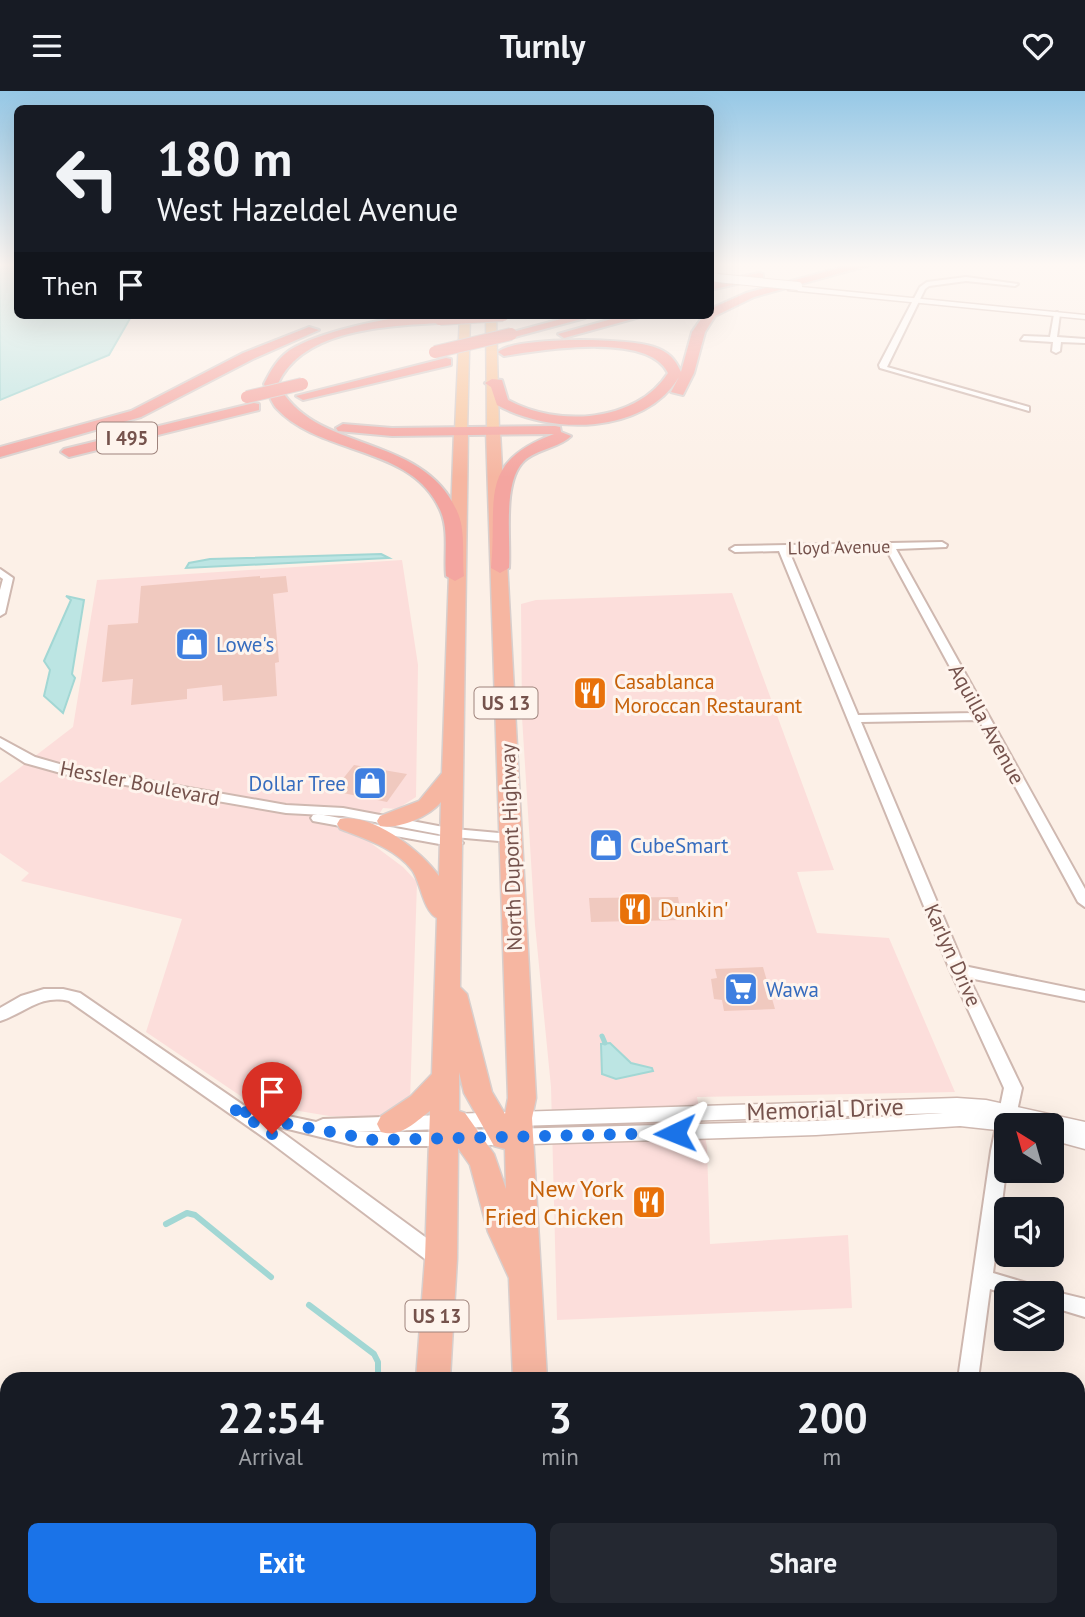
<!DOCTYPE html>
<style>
body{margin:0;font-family:"PT Sans",sans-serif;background:#242831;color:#f1f3f6;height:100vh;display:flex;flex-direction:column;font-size:26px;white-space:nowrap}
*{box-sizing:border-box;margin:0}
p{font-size:23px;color:#9ea1a6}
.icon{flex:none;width:38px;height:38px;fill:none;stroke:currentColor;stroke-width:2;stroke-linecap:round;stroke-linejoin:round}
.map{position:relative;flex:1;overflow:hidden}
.details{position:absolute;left:0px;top:1281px;width:1085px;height:245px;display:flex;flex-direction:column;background:#171b24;border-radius:21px 21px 0 0;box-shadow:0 7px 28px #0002}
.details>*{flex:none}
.guide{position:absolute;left:14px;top:14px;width:700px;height:214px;border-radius:10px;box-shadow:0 7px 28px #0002;background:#171b24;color:#f1f3f6;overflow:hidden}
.needle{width:46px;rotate:323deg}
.controls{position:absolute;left:994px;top:1022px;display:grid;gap:14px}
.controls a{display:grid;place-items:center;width:70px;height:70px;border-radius:10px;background:#171b24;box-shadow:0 7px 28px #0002;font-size:35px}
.pin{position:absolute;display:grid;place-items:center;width:60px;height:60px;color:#fff;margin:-72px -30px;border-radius:50% 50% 50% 0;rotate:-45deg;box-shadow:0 0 7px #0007}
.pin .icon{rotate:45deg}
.me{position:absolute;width:77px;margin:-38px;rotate:268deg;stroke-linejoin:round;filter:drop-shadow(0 0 5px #0008)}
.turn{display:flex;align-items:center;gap:24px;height:147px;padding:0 28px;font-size:32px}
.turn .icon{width:91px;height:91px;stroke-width:2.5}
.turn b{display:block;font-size:49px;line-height:60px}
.then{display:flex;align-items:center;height:66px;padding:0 28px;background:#0003;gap:14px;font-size:26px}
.eta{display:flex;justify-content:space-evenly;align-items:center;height:119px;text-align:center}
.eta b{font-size:42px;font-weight:700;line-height:49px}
.button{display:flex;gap:14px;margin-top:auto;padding:14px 28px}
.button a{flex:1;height:80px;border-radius:10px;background:#1a73e8;color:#fff;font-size:28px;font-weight:700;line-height:80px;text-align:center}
.button a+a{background:#242831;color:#f1f3f6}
header{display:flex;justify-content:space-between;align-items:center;height:91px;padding:0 28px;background:#171b24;font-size:32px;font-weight:700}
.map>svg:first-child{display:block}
.commercial{fill:#fcdedb}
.water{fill:#bce5e3;stroke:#a2d7d4;stroke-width:2}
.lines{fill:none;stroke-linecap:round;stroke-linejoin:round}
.stream-far1{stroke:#a2d7d4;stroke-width:5}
.stream{stroke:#a2d7d4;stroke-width:6}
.building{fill:#f0c9bf}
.minor-casing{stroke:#cfb8b0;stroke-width:4}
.tertiary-casing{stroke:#cfb8b0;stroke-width:3}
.primary-casing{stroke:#d8cfcd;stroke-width:3}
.trunk-casing{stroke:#d8cfcd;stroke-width:3}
.motorway-casing{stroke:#d8cfcd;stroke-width:4}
.minor{fill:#fff;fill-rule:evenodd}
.tertiary{fill:#fff;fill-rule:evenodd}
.primary{fill:#f8c7a2;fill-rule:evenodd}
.trunk{fill:#f6b6a1;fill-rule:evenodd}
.motorway{fill:#f4a5a0;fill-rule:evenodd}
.tertiary-bridge-casing{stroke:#cfb8b0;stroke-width:10;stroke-linecap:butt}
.motorway-bridge-casing{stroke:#d8cfcd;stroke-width:14;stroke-linecap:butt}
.tertiary-bridge{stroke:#fff;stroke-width:8}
.motorway-bridge{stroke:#f4a5a0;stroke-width:12}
.route{stroke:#1a73e8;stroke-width:12;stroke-dasharray:0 21.6}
.labels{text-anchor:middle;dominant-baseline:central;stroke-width:6;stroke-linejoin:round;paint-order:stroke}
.far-street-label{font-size:18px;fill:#75524c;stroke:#fef4ed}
.shield{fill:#fef4ed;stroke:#9e837c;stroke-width:2}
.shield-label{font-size:19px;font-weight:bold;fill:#75524c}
.shop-label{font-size:21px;fill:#366cbe;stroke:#fef4ed;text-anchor:start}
.food-label{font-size:21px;fill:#c56008;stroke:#fef4ed;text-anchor:start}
.street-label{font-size:21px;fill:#75524c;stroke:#fef4ed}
.near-street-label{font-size:24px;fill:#75524c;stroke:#fef4ed}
.near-food-label{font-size:24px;fill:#c56008;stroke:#fef4ed;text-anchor:end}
</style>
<header><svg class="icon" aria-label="menu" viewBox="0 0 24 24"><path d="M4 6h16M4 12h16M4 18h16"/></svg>Turnly<svg class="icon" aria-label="heart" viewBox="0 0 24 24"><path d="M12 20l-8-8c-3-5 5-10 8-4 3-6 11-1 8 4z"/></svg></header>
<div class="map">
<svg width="1085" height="1526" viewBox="0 0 1085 1526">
<rect width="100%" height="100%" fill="#fcf0e7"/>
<g class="commercial">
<polygon points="402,469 418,574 416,706 397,718 383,717 364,747 403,776 417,791 410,1011 393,1023 374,1026 329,1025 251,1012 146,941 182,828 21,790 29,782 0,762 0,692 73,636 97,489"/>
<polygon points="732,502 834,779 797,781 817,842 889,847 955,1001 697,1006 707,1056 710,1153 848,1144 852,1217 557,1229 551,996 535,834 522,626 521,513 536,509"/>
</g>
<g class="water">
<polygon points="0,172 17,172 18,224 132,224 109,264 0,309"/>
<polygon points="381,463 389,467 186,477 189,472 210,468"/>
<polygon points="66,505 84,509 72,583 75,587 63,622 44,605 50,579 44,570 71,509"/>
<polygon points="610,952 631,972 652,977 653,980 616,988 602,983 601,953"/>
</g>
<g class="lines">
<polyline class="stream-far1" points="602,945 605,952"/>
<g class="stream">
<polyline points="166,1133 187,1122 195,1124 271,1186"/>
<polyline points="309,1214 374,1263 378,1271 378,1288"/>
</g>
</g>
<g class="building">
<polygon points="260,485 260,487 286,485 288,501 273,503 279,571 275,572 277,605 223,610 222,594 187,598 187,608 131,614 133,588 102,591 108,534 138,532 141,495"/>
<polygon points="354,674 407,683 387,711 333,700"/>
<polygon points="678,806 682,829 591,831 589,807"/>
<polygon points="763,876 775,918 724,920 722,909 714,908 711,888 717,887 715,878"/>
</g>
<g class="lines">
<g class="minor-casing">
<g id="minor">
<polygon points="966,186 1018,193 1015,195 966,190 929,195 925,198 887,276 1029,316 1029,320 880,277 879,274 920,196 927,191"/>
<polygon points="1057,221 1060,223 1057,246 1085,248 1085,252 1061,251 1060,260 1056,262 1052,260 1053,251 1021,249 1024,245 1050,246 1054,223"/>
<path d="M942,451L947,454L946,456L896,458L1085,798V816L1078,811L979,629L861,631L964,875L1085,900V910L969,887L1022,997L1014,1034H1006V1080L993,1182L1040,1196L1043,1202L1006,1203L990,1198L978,1288H958L991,1060L1004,997L950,879L779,460L735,461L730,458L735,455ZM886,458L975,622L858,624L789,460Z"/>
<polygon points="0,478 13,487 5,522 0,525 0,499 3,488 0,486"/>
<polygon points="0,647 35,666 70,676 286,714 343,717 454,738 511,743 518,747 511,751 454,746 343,725 286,722 68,684 25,672 0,656"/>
<polygon points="318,723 456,748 463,752 456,756 313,730 311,727 313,724"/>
<path d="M44,898H63L80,902L246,1016L316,1031L323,1028L443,1024L449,1026L452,1031L449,1036L443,1038L354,1041H443L449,1043L452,1048L449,1053L443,1055H357L272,1034L447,1162L450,1168L447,1174L440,1176L433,1174L266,1048L69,910C40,903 25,922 0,930V917L21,905Z"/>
<polygon points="1052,1200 1085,1208 1085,1226 1052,1216 1052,1202 1045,1202"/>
<polygon points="1078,1440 1085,1442 1085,1467 1078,1465"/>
<rect x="694" y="1519" width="24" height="7"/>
<polygon points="758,1519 789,1519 792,1526 761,1526"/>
</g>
</g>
<g class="tertiary-casing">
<g id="tertiary">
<polygon points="791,195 1085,224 1085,228 788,199"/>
<polygon points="957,1007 986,1009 1085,1031 1085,1058 1052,1049 1052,1034 1006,1034 1006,1040 960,1035 816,1044 464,1055 457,1052 454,1047 457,1042 464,1039 816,1030 943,1022 450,1037 443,1035 440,1030 443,1025 450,1023"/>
</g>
</g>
<g class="primary-casing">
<g id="primary">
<polygon points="460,224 470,224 467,340 461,344 455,340"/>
<polygon points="486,224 496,224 499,340 493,344 487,340"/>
</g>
</g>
<g class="trunk-casing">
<g id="trunk">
<path d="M461,336L468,340L460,896L467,903L492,1001L505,1023L508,1007L486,340L493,336L500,340L536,1007L532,1027L547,1288H513L509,1187L488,1141L470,1074L458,1057L457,1168L450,1288H416L425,1168L430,1020C415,1031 401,1047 381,1041L377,1033L381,1025L411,1005L432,983L437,827C423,820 421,792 412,779C395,757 365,748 340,738L337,733L340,728C371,721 422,760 439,785L441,711C430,725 398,739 380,735L377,730L380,725L419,710L442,682L454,340ZM459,981L464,1002L494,1055L505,1058L506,1098L494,1063L465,1022L459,1020Z"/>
<polygon points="405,1519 443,1519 444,1526 404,1526"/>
<polygon points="526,1519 564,1519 565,1526 526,1526"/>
</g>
</g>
<g class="motorway-casing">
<g id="motorway">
<path d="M858,172H877L754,206L715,225L705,241L694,282L683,304L671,301L679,286C644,344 551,344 497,314L491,296L485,292L492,288L502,289L508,309C557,336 636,332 668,282C648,241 543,259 504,265L498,261C517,245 629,247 654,256C669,261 675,268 681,281L692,241L704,224H710V218L746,202Z"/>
<polygon points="759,182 763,183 763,187 710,199 710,192"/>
<polygon points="576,224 585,227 511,247 505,243"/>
<polygon points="626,224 647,224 564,247 558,243"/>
<path d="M444,225V231L440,232C388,235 302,238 278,293C313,363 422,341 457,420C466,439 462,465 464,485L455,490L446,485C444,465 449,440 441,421C413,353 321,366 276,317C271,311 268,301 264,293C271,279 277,268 290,259C319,240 411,219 444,225Z"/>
<polygon points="309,236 319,239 253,268 141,326 0,366 0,356 131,320 243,262"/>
<polygon points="446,267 451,268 451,274 303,309 296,305"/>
<polygon points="254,312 259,313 259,319 69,366 61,361 64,358"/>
<path d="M343,333L392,337L555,335L560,336L561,341L571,345C559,357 537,358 524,370C502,391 511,448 509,477L500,482L491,477C498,409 476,372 554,343L392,345L338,340L336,337Z"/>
</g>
</g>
<use href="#minor" class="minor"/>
<use href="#tertiary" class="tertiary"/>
<use href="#primary" class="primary"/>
<use href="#trunk" class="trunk"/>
<use href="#motorway" class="motorway"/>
<g class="tertiary-bridge-casing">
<polyline id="tertiary-bridge" points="717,187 798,195"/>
</g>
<g class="motorway-bridge-casing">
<g id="motorway-bridge">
<polyline points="440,228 503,224"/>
<polyline points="435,261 511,243"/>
<polyline points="247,306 302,293"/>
</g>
</g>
<use href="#tertiary-bridge" class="tertiary-bridge"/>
<use href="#motorway-bridge" class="motorway-bridge"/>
</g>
<linearGradient id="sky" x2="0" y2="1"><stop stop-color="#96c8e6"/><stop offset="0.45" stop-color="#fef8f4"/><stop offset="1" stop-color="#fef8f4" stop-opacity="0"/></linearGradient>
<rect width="1085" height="386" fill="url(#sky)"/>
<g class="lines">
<polyline class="route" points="272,1043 231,1016 273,1030 373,1049 675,1042"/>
</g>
<defs>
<g id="shop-square" transform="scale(1.75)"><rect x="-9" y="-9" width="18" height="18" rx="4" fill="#3f7fe0" stroke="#fef4ed"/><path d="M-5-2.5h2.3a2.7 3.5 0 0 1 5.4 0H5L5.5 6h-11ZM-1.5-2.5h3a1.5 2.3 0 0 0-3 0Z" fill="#fff"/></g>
<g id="restaurant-square" transform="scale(1.75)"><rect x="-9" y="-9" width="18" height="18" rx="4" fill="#e8710a" stroke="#fef4ed"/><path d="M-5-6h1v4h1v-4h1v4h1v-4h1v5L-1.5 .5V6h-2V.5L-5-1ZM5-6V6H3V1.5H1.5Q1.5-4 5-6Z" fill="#fff"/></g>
<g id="supermarket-square" transform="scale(1.75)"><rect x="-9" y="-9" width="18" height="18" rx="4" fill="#3f7fe0" stroke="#fef4ed"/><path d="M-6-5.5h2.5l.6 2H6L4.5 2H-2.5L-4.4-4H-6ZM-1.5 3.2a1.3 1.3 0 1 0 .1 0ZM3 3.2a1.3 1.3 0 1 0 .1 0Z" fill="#fff"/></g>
</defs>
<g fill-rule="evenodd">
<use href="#shop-square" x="192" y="553"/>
<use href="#restaurant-square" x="590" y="602"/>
<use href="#shop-square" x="370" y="692"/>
<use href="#shop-square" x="606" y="754"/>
<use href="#restaurant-square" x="635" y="818"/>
<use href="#supermarket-square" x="741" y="898"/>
<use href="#restaurant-square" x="649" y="1111"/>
</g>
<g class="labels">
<g class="far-street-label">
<text transform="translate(839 456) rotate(-1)">Lloyd Avenue</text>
</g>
<g class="shield">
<rect x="97" y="331.5" width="60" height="31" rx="5"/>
<rect x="474.5" y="596.5" width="63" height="31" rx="5"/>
<rect x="405.5" y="1209.5" width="63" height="31" rx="5"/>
</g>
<g class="shield-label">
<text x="127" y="347">I 495</text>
<text x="506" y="612">US 13</text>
<text x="437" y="1225">US 13</text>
</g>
<g class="shop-label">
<text x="216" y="553">Lowe's</text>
<text x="346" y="692" text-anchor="end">Dollar Tree</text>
<text x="630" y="754">CubeSmart</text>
<text x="766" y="898">Wawa</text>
</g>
<g class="food-label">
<text x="614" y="590">Casablanca<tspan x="614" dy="24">Moroccan Restaurant</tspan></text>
<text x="660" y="818">Dunkin'</text>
</g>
<g class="street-label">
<text transform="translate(987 633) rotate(61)">Aquilla Avenue</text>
<text transform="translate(140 692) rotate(11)">Hessler Boulevard</text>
<text transform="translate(511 756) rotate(-92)">North Dupont Highway</text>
<text transform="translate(953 864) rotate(66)">Karlyn Drive</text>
</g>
<g class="near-street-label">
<text transform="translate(825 1018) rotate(-2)">Memorial Drive</text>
</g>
<g class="near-food-label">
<text x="624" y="1097">New York<tspan x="624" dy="28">Fried Chicken</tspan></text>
</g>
</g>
</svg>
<div class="controls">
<a><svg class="needle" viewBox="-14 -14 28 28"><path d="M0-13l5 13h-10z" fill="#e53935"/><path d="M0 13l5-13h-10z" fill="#9ea1a6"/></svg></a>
<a><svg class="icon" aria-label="sound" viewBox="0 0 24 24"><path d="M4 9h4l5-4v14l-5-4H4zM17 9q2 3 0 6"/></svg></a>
<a><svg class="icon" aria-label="layers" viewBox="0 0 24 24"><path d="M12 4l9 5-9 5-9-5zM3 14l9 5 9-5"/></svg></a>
</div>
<div class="pin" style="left:272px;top:1043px;background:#d93025"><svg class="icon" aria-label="arrive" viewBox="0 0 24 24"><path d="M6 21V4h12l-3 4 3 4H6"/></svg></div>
<svg class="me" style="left:675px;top:1042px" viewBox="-20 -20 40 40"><path d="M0-17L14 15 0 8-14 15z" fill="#1a73e8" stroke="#fff" stroke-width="4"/></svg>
<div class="guide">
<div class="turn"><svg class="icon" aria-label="left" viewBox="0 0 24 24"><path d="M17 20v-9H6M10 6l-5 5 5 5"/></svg><div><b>180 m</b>West Hazeldel Avenue</div></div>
<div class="then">Then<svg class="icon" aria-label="arrive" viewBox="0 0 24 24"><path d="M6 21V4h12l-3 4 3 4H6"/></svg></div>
</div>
<section class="details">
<div class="eta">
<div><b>22:54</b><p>Arrival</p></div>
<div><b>3</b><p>min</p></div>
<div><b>200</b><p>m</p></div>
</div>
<div class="button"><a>Exit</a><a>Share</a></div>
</section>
</div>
